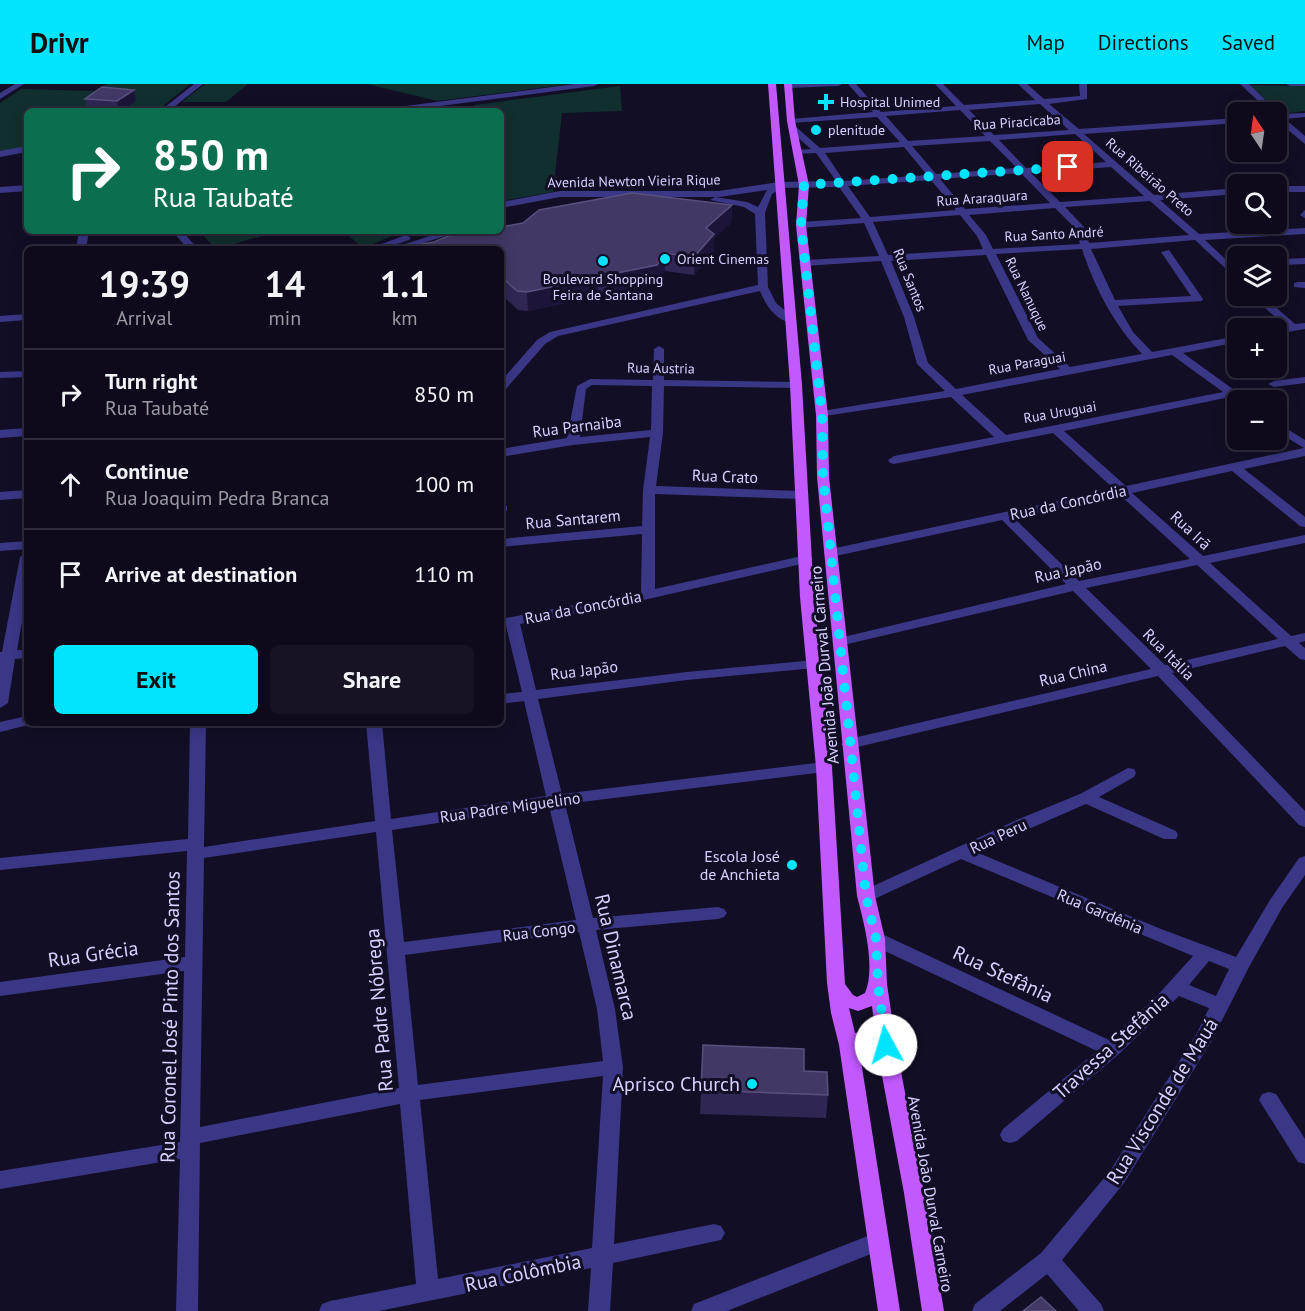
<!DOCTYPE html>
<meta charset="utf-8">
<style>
body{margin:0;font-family:"PT Sans",sans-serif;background:#171325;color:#f1f3f6;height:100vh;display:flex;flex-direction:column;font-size:22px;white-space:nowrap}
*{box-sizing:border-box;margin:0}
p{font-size:20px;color:#9b9aa3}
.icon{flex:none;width:33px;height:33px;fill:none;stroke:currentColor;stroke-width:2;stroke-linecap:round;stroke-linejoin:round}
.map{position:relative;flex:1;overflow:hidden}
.panel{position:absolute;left:24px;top:162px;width:480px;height:480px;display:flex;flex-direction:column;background:#0e0a1c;border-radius:9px;box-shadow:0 3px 15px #0003,0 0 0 2px #2e2b3b}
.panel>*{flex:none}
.banner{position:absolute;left:24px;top:24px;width:480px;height:126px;border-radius:9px;box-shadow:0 3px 15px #0003,0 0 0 2px #2e2b3b;background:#0b6e4f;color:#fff;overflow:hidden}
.needle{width:39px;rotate:347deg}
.controls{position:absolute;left:1227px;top:18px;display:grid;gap:12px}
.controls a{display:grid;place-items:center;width:60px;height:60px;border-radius:9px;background:#0e0a1c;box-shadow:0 3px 15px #0003,0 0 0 2px #2e2b3b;font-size:30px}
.pin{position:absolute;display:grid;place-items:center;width:51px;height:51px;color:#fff;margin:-26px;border-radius:12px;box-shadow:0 3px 9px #0006}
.me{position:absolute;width:66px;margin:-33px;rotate:354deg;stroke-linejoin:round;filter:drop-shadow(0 0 4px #0008)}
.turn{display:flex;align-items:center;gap:21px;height:126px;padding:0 30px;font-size:27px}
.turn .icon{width:78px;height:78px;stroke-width:2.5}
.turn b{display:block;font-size:42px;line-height:51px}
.eta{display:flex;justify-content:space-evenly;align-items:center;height:102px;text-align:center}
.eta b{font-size:36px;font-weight:700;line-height:42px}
.primary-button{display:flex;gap:12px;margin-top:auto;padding:12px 30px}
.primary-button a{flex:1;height:69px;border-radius:9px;background:#00e5fd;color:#111;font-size:24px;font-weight:700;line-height:69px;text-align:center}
.primary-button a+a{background:#171325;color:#f1f3f6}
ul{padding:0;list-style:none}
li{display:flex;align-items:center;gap:18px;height:90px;padding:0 30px;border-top:2px solid #2e2b3b}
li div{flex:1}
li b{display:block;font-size:22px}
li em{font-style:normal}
header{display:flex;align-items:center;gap:36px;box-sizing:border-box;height:84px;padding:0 30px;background:#00e5fd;color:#111}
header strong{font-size:28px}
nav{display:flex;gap:33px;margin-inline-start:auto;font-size:21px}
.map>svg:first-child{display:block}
.green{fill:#112f2e}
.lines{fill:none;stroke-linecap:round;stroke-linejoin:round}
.minor{fill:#3a3786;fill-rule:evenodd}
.major{fill:#c159ff;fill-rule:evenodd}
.wall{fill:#2f2654}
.shaded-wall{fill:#1c1539}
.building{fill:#413866;stroke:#58507e;stroke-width:1.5}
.route{stroke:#00e5fd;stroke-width:10;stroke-dasharray:0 18}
.poi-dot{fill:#00e5fd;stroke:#120e25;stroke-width:2}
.labels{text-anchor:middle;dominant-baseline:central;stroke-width:6;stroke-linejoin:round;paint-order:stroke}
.far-poi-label{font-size:14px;fill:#d7d2ff;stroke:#120e25;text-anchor:start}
.far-street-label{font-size:14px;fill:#d7d2ff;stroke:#120e25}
.street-label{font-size:16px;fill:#d7d2ff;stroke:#120e25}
.poi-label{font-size:16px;fill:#d7d2ff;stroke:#120e25;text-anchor:end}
.near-street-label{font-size:20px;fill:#d7d2ff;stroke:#120e25}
.near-poi-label{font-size:20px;fill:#d7d2ff;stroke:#120e25;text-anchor:end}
</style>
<header>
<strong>Drivr</strong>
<nav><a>Map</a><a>Directions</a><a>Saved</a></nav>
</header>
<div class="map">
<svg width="1305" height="1227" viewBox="0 0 1305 1227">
<rect width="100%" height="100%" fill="#120e25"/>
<g class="green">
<polygon points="107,0 190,0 157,27 27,27 27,64 0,69 0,19 21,5 96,7"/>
<polygon points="205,0 248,0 226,18 182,18"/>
<polygon points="367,0 570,0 437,17"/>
<polygon points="1250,1 1305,2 1305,27 1281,30"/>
<polygon points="620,2 622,27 562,29 553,108 501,117 501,27 471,27 474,21"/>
<polygon points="199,147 279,147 216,165"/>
<polygon points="343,147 389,147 394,151 363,164"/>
</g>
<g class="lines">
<g class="minor">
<polygon points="15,0 24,0 0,15 0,9"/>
<polygon points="194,0 203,0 169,27 160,27"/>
<polygon points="575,0 598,0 594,2 401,27 378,27 382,25"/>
<polygon points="786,0 842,0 838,2 788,4 784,2"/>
<path d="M848,0H856L881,28L956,22L935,0H943L964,21L1035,16L1018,0H1027L1044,15L1080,12L1079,0H1087V15L1049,20L1079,45L1238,34V39L1084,50L1154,111L1238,104V110L1160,116L1199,150L1305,144V150L1205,156L1238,187V196L1195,156L1091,165L1115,216L1191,212L1161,168L1169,166L1203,215L1202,217L1118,222L1133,248L1152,268L1238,252V258L1183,269L1248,316L1238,318L1230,313L1064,347L1126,402L1304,364L1276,347V338L1305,356V372L1244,385L1305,433V443L1300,442L1232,387L1132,409L1203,472L1305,451V459L1210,479L1291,552L1305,549V557L1299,559L1305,564V576L1300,575L1285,562L1172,589L1305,727V743L1299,741L1158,592L849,665L844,664L841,660L849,655L1151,585L1073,507L839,562L832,558L839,554L1066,500L1002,436L831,473L824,469L826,466L1114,405L1053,349L894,380L890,379L888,376L894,372L994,353L951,313L818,333V329L822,327L945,307L917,280L904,233L881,177L804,182L799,179L804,176L879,172L864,139L801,144L796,141L801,138L861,134L839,103L781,104L772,110L765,129L768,203L776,219L794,234V238C778,240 765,220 760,207L558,252L545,260L505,306L501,307V297L537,256L550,248L758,201L755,130L744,123L710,116L715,113L747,118L758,123L767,106L719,113H560L501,124V118L560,107H719L779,98L836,97L816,69L796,70V66L811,65L789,46V42H795L820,64L900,58L877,33L791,39L787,37L791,35L873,28ZM1040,20L1069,46L994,51L969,26ZM960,26L985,52L908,57L886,32ZM1075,50L1106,78L1026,84L999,56ZM990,57L1017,84L936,90L912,62ZM904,63L927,91L844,97L825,69ZM1111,83L1144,112L1060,118L1031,89ZM1021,89L1050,119L965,125L940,95ZM931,96L956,126L870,133L848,102ZM1150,117L1189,151L1089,159L1084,143L1065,123ZM1055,124L1075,144L1080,160L993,165L986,151L969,131ZM960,131L977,152L983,165L888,171L873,138ZM1082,165C1094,203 1114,241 1142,270L1070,283L1038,254L996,170ZM986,171L1028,256L1060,285L956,305L928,279L914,233L891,177ZM1172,271L1223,308L1006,351L962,311ZM1120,411L1190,475L1079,497L1014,434ZM1197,481L1278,555L1165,581L1086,504Z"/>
<polygon points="1240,0 1249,0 1280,30 1305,29 1305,33 1285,35 1305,52 1305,60 1276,36 1276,28 1270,28"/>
<polygon points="1286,0 1305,0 1305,2 1290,2"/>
<polygon points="27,62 27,68 0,73 0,67"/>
<polygon points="27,101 27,107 0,109 0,103"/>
<rect x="1276" y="102" width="29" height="6"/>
<polygon points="1305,126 1305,134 1300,131"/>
<polygon points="79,147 89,147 86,165 76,165"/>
<polygon points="172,147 182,147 198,165 188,165"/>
<polygon points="445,147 460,147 405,165 390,165"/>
<polygon points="406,151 411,154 409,156 383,165 368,165"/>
<polygon points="1305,174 1305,180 1283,181 1278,178 1283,175"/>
<polygon points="1298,198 1305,198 1305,204 1294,203 1294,199"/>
<polygon points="1252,212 1263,212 1295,240 1305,239 1305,245 1276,250 1276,244 1273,244 1285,242"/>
<polygon points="27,230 27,236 0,238 0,232"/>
<path d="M659,262L664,265V296L796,298L802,301L796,304L664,302L663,349L656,402L801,407L807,411L801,415L655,410V505L806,471L813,475L806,479L648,515L520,540L536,606L687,588L815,576L822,580L815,584L687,596L538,615L562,710L824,678L832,683L824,688L565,720L593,834L718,823L724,825L727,829L724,833L718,835L596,846L615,925L623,983L614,1160L714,1140L721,1142L725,1149L721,1156L613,1179L610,1227H588L591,1184L379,1227H319L322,1220L330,1217L416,1200L400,1020L200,1059L198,1227H176L180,1075L0,1105V1087L180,1058L184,887L0,912V898L185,873L187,767L0,786V774L188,755L190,639H206L204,763L375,737L366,639H382L391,735L546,712L524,617L501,620V610L522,608L506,542L501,543V535L641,508L642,450L501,463V455L642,442L643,406L650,353L573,361L501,373V365L567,354L577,302L590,295L653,296L654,265ZM592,301L652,302L651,346L580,353L586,305ZM549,722L576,836L404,858L392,746ZM376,748L399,1004L200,1043L204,774ZM579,848L597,925L603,977L418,1001L405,871ZM603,992L592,1164L438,1195L420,1016Z"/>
<polygon points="27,287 27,293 0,294 0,288"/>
<polygon points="1305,293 1305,299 1274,303 1268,300 1274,297"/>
<polygon points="27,344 27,352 0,354 0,346"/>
<polygon points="27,406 27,414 0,416 0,408"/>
<polygon points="501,418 507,422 507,427 501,428"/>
<polygon points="27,457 27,465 0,467 0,459"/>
<polygon points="27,469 27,510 17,566 27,566 27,574 15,575 8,619 0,624 0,568 2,568 20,473"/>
<polygon points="27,632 27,639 32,640 0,648 0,638"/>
<path d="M1128,684L1134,685L1136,689L1134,693L1099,713L1176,747L1178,751L1176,755H1164L1086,720L976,768L1161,845L1236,873L1270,816L1299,774L1305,772V791L1282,824L1249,883L1211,958L1124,1099L1062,1176L1101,1220L1104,1227H1079L1047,1190L1000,1227H972L975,1220L1041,1169L1110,1087L1197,949L1209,924L1179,912L1120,969L1017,1057L1010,1059L1003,1057L1000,1051L1003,1045L1097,967L870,860L867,855L870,850L876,848L882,850L1109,956L1156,913L1193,872L961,775L872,816H860L857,812L860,808L1019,735L1080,710ZM1209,877L1229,885L1216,912L1189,901Z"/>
<polygon points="1269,1008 1276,1010 1305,1055 1305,1080 1298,1078 1259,1016 1262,1010"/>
<polygon points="878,1148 886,1150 889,1157 886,1164 727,1227 691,1227 694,1220"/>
</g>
<path class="major" d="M768,0H776L802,301L814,513L832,683L845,900L853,911L857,913L865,909C876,883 864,839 857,812L817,393L816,331L796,141L799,101L787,37L784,0H792L795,37L809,101L806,141L828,331L829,393L875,812L885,855L887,900L896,961L924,1109L944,1227H922L904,1109L877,965L868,960L859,964L900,1227H878L839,961L831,929L827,899L816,683L800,513L790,301ZM872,922L875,947L868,946L855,949L849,924L858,927Z"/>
</g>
<g class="wall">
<polygon points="134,6 136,17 122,27 87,26 85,15"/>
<polygon points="732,121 731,139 714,154 714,168 694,191 665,187 657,200 607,210 598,208 594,213 528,227 518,226 506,215 501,165"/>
<polygon points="703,961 804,987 828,1011 826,1034 700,1030"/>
</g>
<g class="shaded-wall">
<polygon points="134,6 136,17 122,27 119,27 117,17"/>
<polygon points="732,121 731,139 714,154 714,168 694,191 694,173 706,144"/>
<polygon points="665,169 665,187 657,200 607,210 607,191"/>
<polygon points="597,190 598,208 594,213 528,227 527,208"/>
<polygon points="505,196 506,215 501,216 501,197"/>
<polygon points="505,231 506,251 501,257 501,237"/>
</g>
<g class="building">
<polygon points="102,3 134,6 117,17 85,15"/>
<polygon points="632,109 732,121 706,144 714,150 694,173 665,169 657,181 607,191 597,190 594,194 527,208 517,207 505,196 501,197 501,165 403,165 405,163 434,158 448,152 478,147 501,147 501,143 523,139 539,126"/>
<polygon points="501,229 505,231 501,237"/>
<polygon points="703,961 804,965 804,987 827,988 828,1011 701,1006"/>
<polygon points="1041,1213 1056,1227 1023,1227"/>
</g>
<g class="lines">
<polyline class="route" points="886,961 878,900 876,855 866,812 823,393 822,331 801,141 804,101 1068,83"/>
</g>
<g class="poi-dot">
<path d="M823 9h6v6h6v6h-6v6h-6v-6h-6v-6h6z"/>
<circle cx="816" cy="46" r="6"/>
<circle cx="665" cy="175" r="6"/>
<circle cx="603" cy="177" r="6"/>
<circle cx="792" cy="781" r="6"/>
<circle cx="752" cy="1000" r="6"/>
</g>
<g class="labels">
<g class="far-poi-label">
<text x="840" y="18">Hospital Unimed</text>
<text x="828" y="46">plenitude</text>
<text x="677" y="175">Orient Cinemas</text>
<text x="603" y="195" text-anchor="middle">Boulevard Shopping<tspan x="603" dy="16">Feira de Santana</tspan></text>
</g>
<g class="far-street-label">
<text transform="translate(1017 38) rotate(-4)">Rua Piracicaba</text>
<text transform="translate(1150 93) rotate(41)">Rua Ribeirão Preto</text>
<text transform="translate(634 97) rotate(-1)">Avenida Newton Vieira Rique</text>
<text transform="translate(982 114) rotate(-4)">Rua Araraquara</text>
<text transform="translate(1054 150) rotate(-3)">Rua Santo André</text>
<text transform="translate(910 196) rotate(68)">Rua Santos</text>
<text transform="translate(1027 210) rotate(64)">Rua Nanuque</text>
<text transform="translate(1027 279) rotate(-10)">Rua Paraguai</text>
<text transform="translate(661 284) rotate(1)">Rua Austria</text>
<text transform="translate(1060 328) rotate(-10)">Rua Uruguai</text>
</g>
<g class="street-label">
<text transform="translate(577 342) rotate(-7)">Rua Parnaiba</text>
<text transform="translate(725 392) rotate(2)">Rua Crato</text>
<text transform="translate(1068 418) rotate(-12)">Rua da Concórdia</text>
<text transform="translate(573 435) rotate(-5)">Rua Santarem</text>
<text transform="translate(1191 446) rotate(43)">Rua Irã</text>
<text transform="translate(1068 486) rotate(-12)">Rua Japão</text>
<text transform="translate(583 523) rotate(-11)">Rua da Concórdia</text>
<text transform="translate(1169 570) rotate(45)">Rua Itália</text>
<text transform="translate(824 581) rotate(-95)">Avenida João Durval Carneiro</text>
<text transform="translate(584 586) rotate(-7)">Rua Japão</text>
<text transform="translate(1073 589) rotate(-13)">Rua China</text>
<text transform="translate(510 723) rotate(-8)">Rua Padre Miguelino</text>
<text transform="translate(998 752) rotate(-25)">Rua Peru</text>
<text transform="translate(1100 827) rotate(23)">Rua Gardênia</text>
<text transform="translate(539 847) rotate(-7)">Rua Congo</text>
<text transform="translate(931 1110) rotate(80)">Avenida João Durval Carneiro</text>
</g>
<g class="poi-label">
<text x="780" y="772">Escola José<tspan x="780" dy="18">de Anchieta</tspan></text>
</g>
<g class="near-street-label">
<text transform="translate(93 870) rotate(-8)">Rua Grécia</text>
<text transform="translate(616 873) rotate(77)">Rua Dinamarca</text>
<text transform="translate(1003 890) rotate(25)">Rua Stefânia</text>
<text transform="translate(379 926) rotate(-95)">Rua Padre Nóbrega</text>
<text transform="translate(170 933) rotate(-89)">Rua Coronel José Pinto dos Santos</text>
<text transform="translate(1111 962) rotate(-42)">Travessa Stefânia</text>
<text transform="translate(1162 1017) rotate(-58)">Rua Visconde de Mauá</text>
<text transform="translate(523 1189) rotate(-12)">Rua Colômbia</text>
</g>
<g class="near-poi-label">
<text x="740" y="1000">Aprisco Church</text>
</g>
</g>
</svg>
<div class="controls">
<a><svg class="needle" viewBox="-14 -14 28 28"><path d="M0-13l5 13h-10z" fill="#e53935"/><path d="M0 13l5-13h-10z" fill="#9b9aa3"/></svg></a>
<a><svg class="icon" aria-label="search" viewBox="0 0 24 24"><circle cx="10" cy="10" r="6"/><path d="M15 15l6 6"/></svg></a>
<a><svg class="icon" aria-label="layers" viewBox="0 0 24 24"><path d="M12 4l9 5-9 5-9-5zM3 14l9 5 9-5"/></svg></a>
<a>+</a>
<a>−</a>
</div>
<div class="pin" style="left:1068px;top:83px;background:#d93025"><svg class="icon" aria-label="arrive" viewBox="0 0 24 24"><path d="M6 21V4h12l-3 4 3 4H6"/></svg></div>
<svg class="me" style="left:886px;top:961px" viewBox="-20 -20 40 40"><circle r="19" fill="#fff"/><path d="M0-13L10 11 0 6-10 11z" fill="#00e5fd"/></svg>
<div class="banner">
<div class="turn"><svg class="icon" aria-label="right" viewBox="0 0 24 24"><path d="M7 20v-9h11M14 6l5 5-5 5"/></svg><div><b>850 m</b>Rua Taubaté</div></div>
</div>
<section class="panel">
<div class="eta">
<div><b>19:39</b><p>Arrival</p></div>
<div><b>14</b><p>min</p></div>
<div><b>1.1</b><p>km</p></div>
</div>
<ul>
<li><svg class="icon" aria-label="right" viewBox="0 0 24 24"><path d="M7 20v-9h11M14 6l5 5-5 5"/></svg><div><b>Turn right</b><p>Rua Taubaté</p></div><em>850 m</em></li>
<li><svg class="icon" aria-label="ahead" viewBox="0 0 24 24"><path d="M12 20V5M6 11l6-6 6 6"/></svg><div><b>Continue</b><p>Rua Joaquim Pedra Branca</p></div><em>100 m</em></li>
<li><svg class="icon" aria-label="arrive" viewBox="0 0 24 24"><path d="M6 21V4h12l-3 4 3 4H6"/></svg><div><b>Arrive at destination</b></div><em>110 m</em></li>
</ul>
<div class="primary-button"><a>Exit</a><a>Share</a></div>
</section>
</div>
